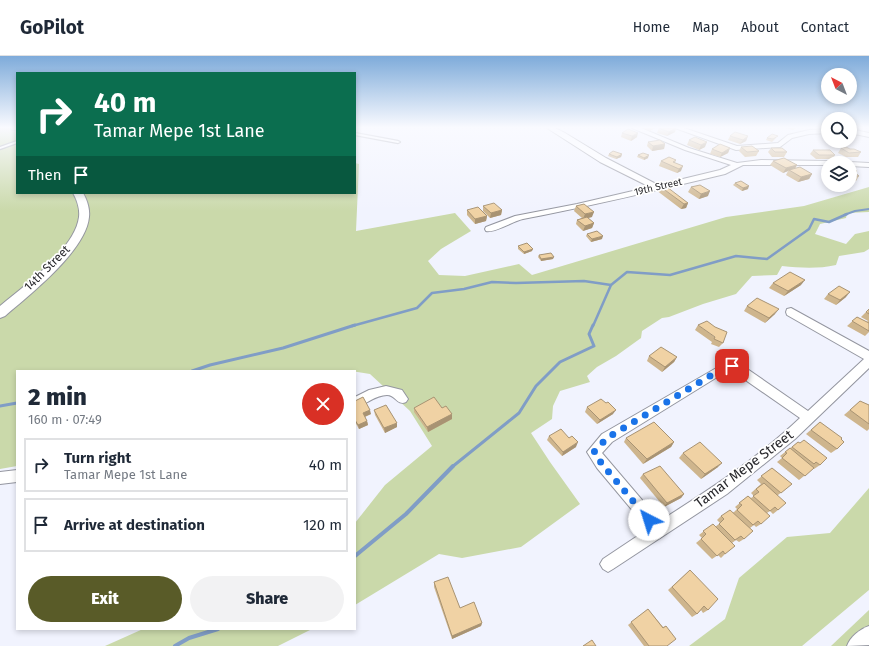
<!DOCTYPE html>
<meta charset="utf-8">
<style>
body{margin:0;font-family:"Fira Sans",sans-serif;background:#f2f2f3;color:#1f2937;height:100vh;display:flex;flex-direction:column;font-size:15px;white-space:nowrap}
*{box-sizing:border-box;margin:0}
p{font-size:13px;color:#747a83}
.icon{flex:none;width:22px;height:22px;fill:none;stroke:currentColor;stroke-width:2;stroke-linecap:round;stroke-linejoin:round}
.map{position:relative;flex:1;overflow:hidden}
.sheet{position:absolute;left:16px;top:314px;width:340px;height:260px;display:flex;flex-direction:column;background:#fff;border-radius:0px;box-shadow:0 2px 6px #0003}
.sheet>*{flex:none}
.top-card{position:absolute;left:16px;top:16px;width:340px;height:122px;border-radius:0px;box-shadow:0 2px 6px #0003;background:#0b6e4f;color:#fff;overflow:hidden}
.needle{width:26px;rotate:318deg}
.controls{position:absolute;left:821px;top:12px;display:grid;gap:8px}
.controls a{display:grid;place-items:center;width:36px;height:36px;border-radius:50%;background:#fff;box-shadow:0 2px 6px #0003;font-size:20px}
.pin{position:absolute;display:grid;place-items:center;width:34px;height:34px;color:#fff;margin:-17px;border-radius:8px;box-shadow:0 2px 6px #0006}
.me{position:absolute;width:44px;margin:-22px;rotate:320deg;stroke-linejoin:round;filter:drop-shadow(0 0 3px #0008)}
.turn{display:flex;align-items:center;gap:14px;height:84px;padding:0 12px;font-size:18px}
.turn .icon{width:52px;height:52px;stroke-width:2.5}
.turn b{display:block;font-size:28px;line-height:34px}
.then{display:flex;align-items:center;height:38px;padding:0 12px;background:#0003;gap:8px;font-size:15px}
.round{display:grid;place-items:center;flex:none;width:42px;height:42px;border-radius:21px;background:#f2f2f3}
.overview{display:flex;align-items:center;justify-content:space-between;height:68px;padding:0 12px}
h1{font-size:24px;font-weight:800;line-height:30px}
.action{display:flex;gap:8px;margin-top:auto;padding:8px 12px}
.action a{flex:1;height:46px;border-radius:24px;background:#595b28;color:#fff;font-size:16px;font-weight:800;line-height:46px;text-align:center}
.action a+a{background:#f2f2f3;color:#1f2937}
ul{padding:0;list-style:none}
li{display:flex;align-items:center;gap:12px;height:54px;margin:0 8px 6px;padding:0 4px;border:2px solid #e0e1e3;border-radius:0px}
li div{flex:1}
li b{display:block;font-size:15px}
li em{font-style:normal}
header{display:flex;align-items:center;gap:24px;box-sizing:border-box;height:56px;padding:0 20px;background:#fff;border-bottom:1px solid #e0e1e3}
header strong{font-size:19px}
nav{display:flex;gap:22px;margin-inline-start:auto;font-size:14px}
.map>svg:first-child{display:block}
.green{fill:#cad9aa}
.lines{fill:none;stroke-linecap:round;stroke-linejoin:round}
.stream-far3{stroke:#809dc6;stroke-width:2}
.stream-far2{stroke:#809dc6;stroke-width:2.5}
.stream-far1{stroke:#809dc6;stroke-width:3}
.stream{stroke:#809dc6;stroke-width:4}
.service-casing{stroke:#9496a0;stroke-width:2.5}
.minor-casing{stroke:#9496a0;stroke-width:2}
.tertiary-casing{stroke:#9496a0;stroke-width:2}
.service{fill:#fff;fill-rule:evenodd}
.minor{fill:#fff;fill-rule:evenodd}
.tertiary{fill:#fff;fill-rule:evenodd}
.wall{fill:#ceb58d}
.shaded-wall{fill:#a89373}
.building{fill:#f0d2a4;stroke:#a89373}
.route{stroke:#1a73e8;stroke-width:7;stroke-dasharray:0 12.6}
.labels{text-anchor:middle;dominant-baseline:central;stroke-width:3.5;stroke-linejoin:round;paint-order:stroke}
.far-street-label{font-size:10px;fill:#2a2a2e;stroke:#fff}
.street-label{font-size:12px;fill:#2a2a2e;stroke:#fff}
.near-street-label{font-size:14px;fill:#2a2a2e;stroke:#fff}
</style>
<header>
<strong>GoPilot</strong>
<nav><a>Home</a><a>Map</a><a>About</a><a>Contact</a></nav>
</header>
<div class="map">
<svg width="869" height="590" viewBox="0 0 869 590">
<rect width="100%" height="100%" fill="#f1f3fe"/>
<g class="green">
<path d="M0,72H17V137H355V107L359,108L356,175L455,157L471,175L441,193L428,205L439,219L465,220L519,208L532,219L726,161L804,150L869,131V156L847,157L846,162L820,168L815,178L846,188L855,178L869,175V193L864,196L839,200L836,209C818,213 801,212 782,210L777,219L752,220L736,238L703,248L669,261L662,262L642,275L641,282L616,300L597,311L587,320L590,326L560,335L553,350L552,363L531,377L550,406L580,448L521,491L462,502L439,498L355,549V467L385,429L432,390L410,355L370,318L345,314L17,315V410L0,413Z"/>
<polygon points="869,432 869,534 802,590 689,590 725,563 739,522 787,481 830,477"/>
<polygon points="869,554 869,590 831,590"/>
<polygon points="143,573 312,573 278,590 105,590"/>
</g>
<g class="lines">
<polyline class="stream-far3" points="844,159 855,155 869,153"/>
<g class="stream-far2">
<polyline points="352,270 417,252 432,237 464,233 492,226 516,227 584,225 611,229"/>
<polyline points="593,270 611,229 627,216 670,219 736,200 767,203 809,173 814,163 829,166 847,158"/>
</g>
<g class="stream-far1">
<polyline points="192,315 210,309 283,292 355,269"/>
<polyline points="0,350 17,347"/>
<polyline points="452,411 519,357 536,330 560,306 594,290 589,278 593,269"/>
</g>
<g class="stream">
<polyline points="355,500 406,458 453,410"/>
<polyline points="175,590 189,582 218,573"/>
</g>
<g class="service-casing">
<g id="service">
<polygon points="355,77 398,85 400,86 398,87 355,79"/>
<polygon points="17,85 17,87 0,93 0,91"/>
</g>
</g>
<g class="minor-casing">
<g id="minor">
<path d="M547,72H555L565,77L606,102L658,129L720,114L731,109L685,94L632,72H641L689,92L737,107L761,104L828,105L832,107H828V109H743L725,118C658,134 591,150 523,163C513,165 495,177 486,175L485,173L486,171L515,160L577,148L650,131L600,106Z"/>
<polygon points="675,72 684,72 737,90 778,87 788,79 809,74 828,73 828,77 809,78 792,82 780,91 736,94"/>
<polygon points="850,73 869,77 869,81 850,77"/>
<polygon points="850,106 869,107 869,111 850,110 850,107 847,107"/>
<path d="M791,252L869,295V312L795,383L727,438L613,513L608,516L603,513L600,508L603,503L648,473L597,412L587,396L602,378L725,307L732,306L743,310L808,355L864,303L787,259L786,256L787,253ZM731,314L800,362C758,402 709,434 660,465L602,397L612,386L727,315Z"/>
<path d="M386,330L402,334L408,343L406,346C397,350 396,339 387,339C376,339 366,348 355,352V341L369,334Z"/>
<polygon points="17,414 17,426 0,428 0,416"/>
<path d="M869,570V589L847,590C850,581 860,573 869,570Z"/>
</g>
</g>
<g class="tertiary-casing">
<g id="tertiary">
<polygon points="11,72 17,72 17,74 12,74"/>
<path d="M73,137H83C87,144 90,153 89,161C86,195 29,239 5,260L0,262V250C24,230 75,193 79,161C80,153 77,144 73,137Z"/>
</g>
</g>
<use href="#service" class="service"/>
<use href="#minor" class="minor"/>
<use href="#tertiary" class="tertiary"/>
</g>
<g class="wall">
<polygon points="643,72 655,72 650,75"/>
<polygon points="659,72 676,72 675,76 667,80 657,77"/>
<polygon points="786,72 796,72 793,74"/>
<polygon points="622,77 637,81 631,85 621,81"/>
<polygon points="730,80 748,80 746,85 740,88 728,84"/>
<polygon points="767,82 776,82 772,86 766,84"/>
<polygon points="689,84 705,91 699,94 687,89"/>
<polygon points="648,86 665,88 664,93 652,95 647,90"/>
<polygon points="741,91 759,95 756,100 745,101 739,95"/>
<polygon points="730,92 728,97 720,101 710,98 712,93"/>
<polygon points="771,92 787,96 784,101 772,101 768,96"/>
<polygon points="841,92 861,96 858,101 846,101 838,97"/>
<polygon points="813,94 835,99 832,103 816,103 810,98"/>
<polygon points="609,98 622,98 621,101 616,103 608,100"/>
<polygon points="638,99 648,102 644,104 637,101"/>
<polygon points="676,104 675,107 681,115 677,117 659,110 661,105"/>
<polygon points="773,105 797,109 795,113 812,118 809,123 798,126 786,119 788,115 783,117 770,109"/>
<polygon points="850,110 857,115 855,117 859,120 856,125 850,125"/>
<polygon points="735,127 748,133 742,135 733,129"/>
<polygon points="658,129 688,147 686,152 681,153 656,134"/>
<polygon points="691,131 708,140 699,143 688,136"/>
<polygon points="483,150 502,154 501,159 490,162 483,155"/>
<polygon points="576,150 592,161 588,162 594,167 592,172 583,175 576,168 577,164 582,162 574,155"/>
<polygon points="467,154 487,160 486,165 475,168 467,159"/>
<polygon points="587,178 602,183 591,186 586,180"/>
<polygon points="518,190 532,195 524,198 518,193"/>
<polygon points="539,199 553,203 541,205 538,201"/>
<polygon points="773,227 801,229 784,240 769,232"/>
<polygon points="828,238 846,241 836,249 824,243"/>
<polygon points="747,250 775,258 765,267 744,255"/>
<polygon points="869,253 869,276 865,280 847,270 857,261 867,266 868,265 861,261"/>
<polygon points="698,269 723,287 719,291 711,288 712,286 695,274"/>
<polygon points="649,300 677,301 674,306 662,316 647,305"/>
<polygon points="355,345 371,358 365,361 367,365 368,369 359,373 355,366"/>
<polygon points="860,345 869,349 869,373 867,375 844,359"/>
<polygon points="587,351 613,358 597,368 585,356"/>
<polygon points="414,352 442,352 452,363 428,376 414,356"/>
<polygon points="374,354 397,371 385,377 375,359"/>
<polygon points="820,366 841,383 837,393 831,397 806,378"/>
<polygon points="549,380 576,391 562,400 547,384"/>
<polygon points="626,382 674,386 671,391 643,408 624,386"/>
<polygon points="798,386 820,409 814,413 814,412 799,424 777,406 782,402 780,400"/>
<polygon points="683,397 718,411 701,423 679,402"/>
<polygon points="772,412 792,428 778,439 778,454 773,458 770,455 767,457 761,468 756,471 754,469 750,472 744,483 739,486 736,484 732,487 725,498 721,502 718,499 712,503 696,487 702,482 699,479 713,468 715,471 720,467 717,464 721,460 734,456 737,453 735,451 748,440 751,442 754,440 751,437 761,428 757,424"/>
<polygon points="643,418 684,438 681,442 664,451 640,422"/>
<polygon points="690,514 708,554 703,557 701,554 697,558 692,561 668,534"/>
<polygon points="434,526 460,552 482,567 481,570 452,583 434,531"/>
<polygon points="648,553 663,571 666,570 667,590 644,590 628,569"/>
</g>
<g class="shaded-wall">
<polygon points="676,72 675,76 667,80 669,76"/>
<polygon points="638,77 637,81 631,85 632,80"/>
<polygon points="748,80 746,85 740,88 743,84"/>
<polygon points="707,86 705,91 699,94 701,89"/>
<polygon points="665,88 664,93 652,95 653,90"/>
<polygon points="730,92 728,97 720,101 722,97"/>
<polygon points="622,98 621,101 616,103 617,101"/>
<polygon points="649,99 648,102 644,104 644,102"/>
<polygon points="797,109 794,114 789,114 788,115 783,117 786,112"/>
<polygon points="683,110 681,115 677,117 679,113"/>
<polygon points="812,118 809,123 798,126 801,121"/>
<polygon points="749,130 748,133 742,135 743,132"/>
<polygon points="710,135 708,140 699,143 701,138"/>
<polygon points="688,147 686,152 681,153 684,148"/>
<polygon points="502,154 501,159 490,162 491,157"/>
<polygon points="594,156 592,161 583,163 585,158"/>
<polygon points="487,160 486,165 475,168 475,163"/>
<polygon points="594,167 592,172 583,175 585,170"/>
<polygon points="603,180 602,183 591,186 592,183"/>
<polygon points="533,193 532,195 524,198 524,196"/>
<polygon points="554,201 553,203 541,205 541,203"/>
<polygon points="805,224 801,229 784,240 788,235"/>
<polygon points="850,236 846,241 836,249 840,244"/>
<polygon points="779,253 775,258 765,267 769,262"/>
<polygon points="677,301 674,306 662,316 665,311"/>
<polygon points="370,354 371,358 364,361 363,357"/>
<polygon points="616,354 613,358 597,368 600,364"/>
<polygon points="452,358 452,363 428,376 427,371"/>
<polygon points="367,365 368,369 359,373 358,369"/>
<polygon points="397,367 397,371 385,377 384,372"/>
<polygon points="578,386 576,391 562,400 563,396"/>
<polygon points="674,386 671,391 643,408 647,403"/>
<polygon points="722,407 718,411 701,423 705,418"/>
<polygon points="684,438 681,442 664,451 667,447"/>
<polygon points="482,567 481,570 452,583 452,580"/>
</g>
<g class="building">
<polygon points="659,72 676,72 669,76"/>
<polygon points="628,73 638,77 632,80 622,77"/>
<polygon points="735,76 748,80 743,84 730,80"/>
<polygon points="772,78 778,80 773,83 767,82"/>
<polygon points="695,81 707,86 701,89 689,84"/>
<polygon points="660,84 665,88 653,90 648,86"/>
<polygon points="720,88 730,92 722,97 712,93"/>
<polygon points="752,90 759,95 747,96 741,91"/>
<polygon points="846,91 850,93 854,93 861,96 849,97 841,92"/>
<polygon points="771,92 782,92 787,96 775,96"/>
<polygon points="813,94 830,94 835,99 819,99"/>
<polygon points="613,95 622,98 617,101 609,98"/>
<polygon points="643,97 649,99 644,102 638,99"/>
<polygon points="669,101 676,104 673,106 683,110 679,113 661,105"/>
<polygon points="784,102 797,109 786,112 773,105"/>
<polygon points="850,110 857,115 853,115 859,120 850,120"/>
<polygon points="800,111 812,118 801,121 789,114"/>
<polygon points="741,125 749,130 743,132 735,127"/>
<polygon points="663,128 688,147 684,148 658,129"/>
<polygon points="700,129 710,135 701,138 691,131"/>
<polygon points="494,147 502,154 491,157 483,150"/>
<polygon points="584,148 594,156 585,158 576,150"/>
<polygon points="478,151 487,160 475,163 467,154"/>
<polygon points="587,161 594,167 585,170 577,164"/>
<polygon points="597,175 603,180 592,183 587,178"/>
<polygon points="527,187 533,193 524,196 518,190"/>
<polygon points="551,197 554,201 541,203 539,199"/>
<polygon points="790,216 805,224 788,235 773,227"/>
<polygon points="839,230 850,236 840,244 828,238"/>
<polygon points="757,242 779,253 769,262 747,250"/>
<polygon points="869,253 869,258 866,256"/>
<polygon points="857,261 869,267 869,275 852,265"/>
<polygon points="707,265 715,271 727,276 723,287 714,283 715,281 698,269"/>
<polygon points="661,291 677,301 665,311 649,300"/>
<polygon points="363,341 370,354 363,357 367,365 358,369 355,364 355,345"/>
<polygon points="434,341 442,352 446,350 452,358 427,371 414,352"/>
<polygon points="601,343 606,347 608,346 616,354 600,364 587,351"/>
<polygon points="860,345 869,349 869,368 850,354"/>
<polygon points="386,349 397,367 384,372 374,354"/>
<polygon points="654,366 674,386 647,403 626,382"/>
<polygon points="820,366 842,382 841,383 844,386 837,393 811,374"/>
<polygon points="561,373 569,382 572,380 578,386 563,396 549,380"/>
<polygon points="804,384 827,402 820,409 816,406 814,408 792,391 798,386 800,387"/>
<polygon points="700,386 722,407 705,418 683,397"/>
<polygon points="790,392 814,412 805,420 782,402 787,397 785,396"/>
<polygon points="660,410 684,438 667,447 643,418"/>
<polygon points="772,412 792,428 781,437 761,420"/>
<polygon points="764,427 786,447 778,454 775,451 770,455 753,440 759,436 756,433"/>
<polygon points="748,440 770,460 761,468 758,465 753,469 737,454 742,449 739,447"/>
<polygon points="730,454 753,475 744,483 741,480 735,484 719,468 724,463 721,460"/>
<polygon points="713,468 735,490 725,498 723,495 717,500 701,483 706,478 703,475"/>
<polygon points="690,514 718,543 708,554 704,550 697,558 672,531"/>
<polygon points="448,521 460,552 474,546 482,567 452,580 434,526"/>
<polygon points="648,553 663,572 666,570 676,583 667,590 649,590 631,566"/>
<polygon points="592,584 596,590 583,590"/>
</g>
<linearGradient id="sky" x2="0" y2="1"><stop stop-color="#7eabda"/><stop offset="0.46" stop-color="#f9faff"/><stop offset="1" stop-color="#f9faff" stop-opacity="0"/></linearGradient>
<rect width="869" height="155" fill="url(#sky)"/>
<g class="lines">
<polyline class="route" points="649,464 602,408 594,396 607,382 725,311 732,310"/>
</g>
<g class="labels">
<g class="far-street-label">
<text transform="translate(658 131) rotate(-13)">19th Street</text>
</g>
<g class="street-label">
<text transform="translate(47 212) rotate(-45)">14th Street</text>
</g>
<g class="near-street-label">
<text transform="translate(744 413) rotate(-37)">Tamar Mepe Street</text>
</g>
</g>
</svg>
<div class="controls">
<a><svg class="needle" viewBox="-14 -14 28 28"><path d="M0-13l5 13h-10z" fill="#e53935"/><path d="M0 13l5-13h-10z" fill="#747a83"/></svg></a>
<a><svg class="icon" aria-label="search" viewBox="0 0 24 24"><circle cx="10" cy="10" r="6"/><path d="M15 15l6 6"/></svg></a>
<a><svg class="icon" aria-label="layers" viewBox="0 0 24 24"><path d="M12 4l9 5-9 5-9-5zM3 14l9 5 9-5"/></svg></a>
</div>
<div class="pin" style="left:732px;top:310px;background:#d93025"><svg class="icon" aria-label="arrive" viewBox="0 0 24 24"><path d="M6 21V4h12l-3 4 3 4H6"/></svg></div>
<svg class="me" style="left:649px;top:464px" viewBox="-20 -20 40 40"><circle r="19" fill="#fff"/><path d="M0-13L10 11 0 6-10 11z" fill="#1a73e8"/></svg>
<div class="top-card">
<div class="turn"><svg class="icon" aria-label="right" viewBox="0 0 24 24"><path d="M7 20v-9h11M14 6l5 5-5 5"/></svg><div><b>40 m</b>Tamar Mepe 1st Lane</div></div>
<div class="then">Then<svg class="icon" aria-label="arrive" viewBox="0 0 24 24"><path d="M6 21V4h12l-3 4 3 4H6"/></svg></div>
</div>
<section class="sheet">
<div class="overview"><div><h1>2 min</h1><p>160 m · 07:49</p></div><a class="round" style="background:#d93025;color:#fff"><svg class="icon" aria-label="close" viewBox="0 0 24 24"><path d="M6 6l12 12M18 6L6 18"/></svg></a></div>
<ul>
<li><svg class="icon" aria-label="right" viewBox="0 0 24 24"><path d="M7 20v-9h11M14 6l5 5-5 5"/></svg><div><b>Turn right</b><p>Tamar Mepe 1st Lane</p></div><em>40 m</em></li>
<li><svg class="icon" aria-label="arrive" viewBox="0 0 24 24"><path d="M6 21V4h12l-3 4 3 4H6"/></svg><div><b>Arrive at destination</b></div><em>120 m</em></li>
</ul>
<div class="action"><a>Exit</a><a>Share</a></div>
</section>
</div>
